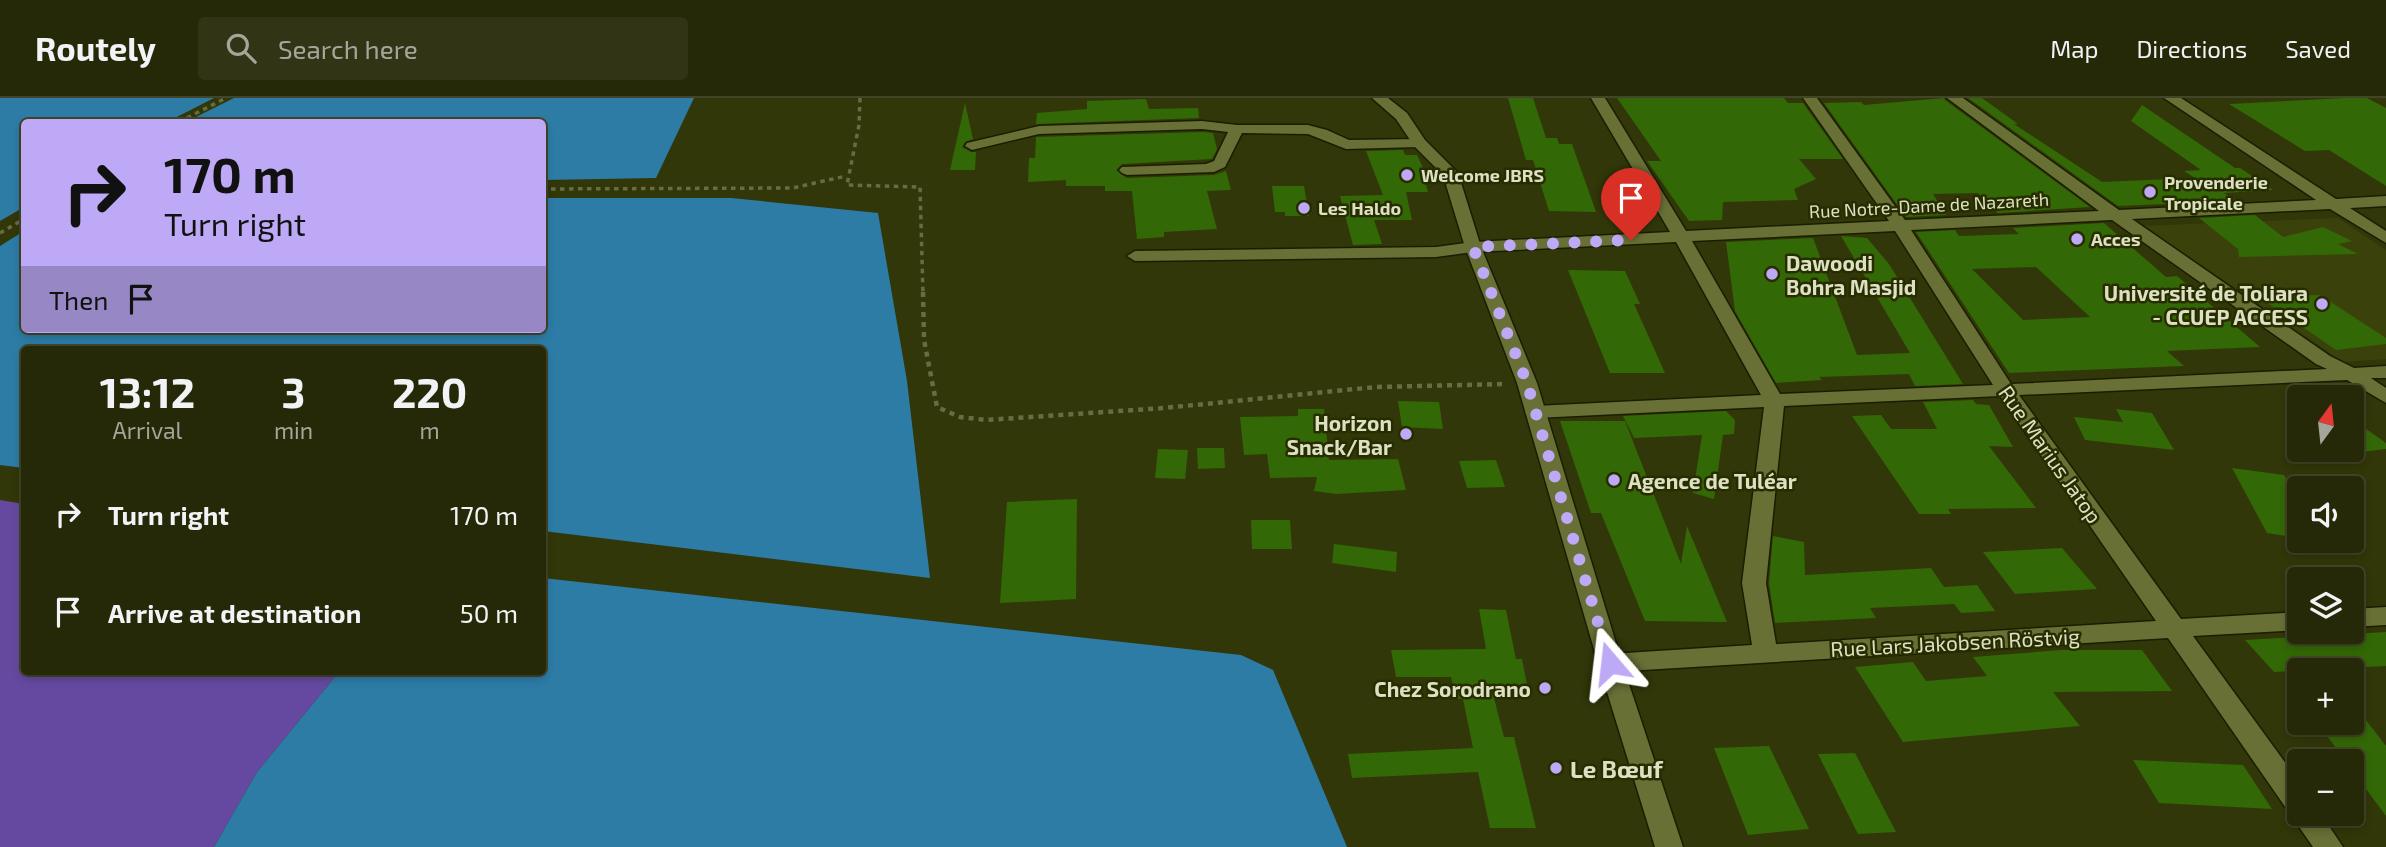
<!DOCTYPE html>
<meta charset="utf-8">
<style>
body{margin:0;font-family:"Exo 2",sans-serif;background:#323515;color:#f1f3f6;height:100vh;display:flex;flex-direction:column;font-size:26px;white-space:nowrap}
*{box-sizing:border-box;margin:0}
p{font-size:23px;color:#a4a69b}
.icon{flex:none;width:38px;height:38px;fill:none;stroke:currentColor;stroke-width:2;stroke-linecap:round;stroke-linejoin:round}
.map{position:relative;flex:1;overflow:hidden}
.panel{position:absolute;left:21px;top:248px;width:525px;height:329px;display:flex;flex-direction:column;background:#262907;border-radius:7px;box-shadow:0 4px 10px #0003,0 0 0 2px #424528}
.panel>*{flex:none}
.hud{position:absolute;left:21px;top:21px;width:525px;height:214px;border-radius:7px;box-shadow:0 4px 10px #0003,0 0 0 2px #424528;background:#bda9f5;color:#111;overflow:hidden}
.needle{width:46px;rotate:15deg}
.tools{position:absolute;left:2287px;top:287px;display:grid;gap:14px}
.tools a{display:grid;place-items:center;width:77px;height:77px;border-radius:7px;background:#262907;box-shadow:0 4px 10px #0003,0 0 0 2px #424528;font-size:35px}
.pin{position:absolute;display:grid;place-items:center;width:60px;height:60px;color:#fff;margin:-72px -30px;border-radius:50% 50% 50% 0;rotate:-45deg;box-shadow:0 0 7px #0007}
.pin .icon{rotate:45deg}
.me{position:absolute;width:77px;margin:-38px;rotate:343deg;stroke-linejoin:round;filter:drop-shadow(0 0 5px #0008)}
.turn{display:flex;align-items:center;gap:24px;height:147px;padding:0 28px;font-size:32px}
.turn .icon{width:91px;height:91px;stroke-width:2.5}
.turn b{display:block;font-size:49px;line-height:60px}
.then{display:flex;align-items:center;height:66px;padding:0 28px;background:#0003;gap:14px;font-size:26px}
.eta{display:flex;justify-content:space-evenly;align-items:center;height:119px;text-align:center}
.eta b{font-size:42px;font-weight:700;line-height:49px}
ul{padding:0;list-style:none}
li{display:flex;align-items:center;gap:21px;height:98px;padding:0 28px}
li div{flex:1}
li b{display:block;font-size:26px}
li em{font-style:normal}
header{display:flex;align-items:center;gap:42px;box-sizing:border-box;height:98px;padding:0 35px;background:#262907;border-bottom:2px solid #424528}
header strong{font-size:33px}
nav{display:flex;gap:38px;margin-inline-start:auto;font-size:24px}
.search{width:490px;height:63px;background:#323515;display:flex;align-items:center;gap:18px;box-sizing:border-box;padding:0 24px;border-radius:7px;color:#a4a69b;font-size:26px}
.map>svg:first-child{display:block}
.built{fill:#3b410b}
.green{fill:#6549a0}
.water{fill:#2c7ca6}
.building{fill:#336806;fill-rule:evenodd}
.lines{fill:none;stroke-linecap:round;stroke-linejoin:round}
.street-casing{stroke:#1a1e01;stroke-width:3}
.secondary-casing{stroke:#1a1e01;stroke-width:3}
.path-far1{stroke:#676d43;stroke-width:3.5;stroke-dasharray:4.5 4.5;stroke-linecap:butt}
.path{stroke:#676d43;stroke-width:4.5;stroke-dasharray:5 5;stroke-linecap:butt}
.street{fill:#687036;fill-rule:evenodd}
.secondary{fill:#687036;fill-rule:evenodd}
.route{stroke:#bda9f5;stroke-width:12;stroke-dasharray:0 21.6}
.poi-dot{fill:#bda9f5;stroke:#282d00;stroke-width:2.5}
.labels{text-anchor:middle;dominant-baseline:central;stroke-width:5;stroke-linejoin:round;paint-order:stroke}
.far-poi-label{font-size:18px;font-weight:bold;fill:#dbe1c2;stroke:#282d00;text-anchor:start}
.far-street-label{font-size:18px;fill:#dbe1c2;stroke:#282d00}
.poi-label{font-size:21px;font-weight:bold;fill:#dbe1c2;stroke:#282d00;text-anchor:end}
.street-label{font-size:21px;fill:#dbe1c2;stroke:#282d00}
.near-poi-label{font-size:24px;font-weight:bold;fill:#dbe1c2;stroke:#282d00;text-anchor:start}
</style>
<header>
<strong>Routely</strong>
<div class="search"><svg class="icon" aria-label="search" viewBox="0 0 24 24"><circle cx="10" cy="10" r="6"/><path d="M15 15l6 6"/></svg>Search here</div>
<nav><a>Map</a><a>Directions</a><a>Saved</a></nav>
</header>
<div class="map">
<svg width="2386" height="749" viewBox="0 0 2386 749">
<rect width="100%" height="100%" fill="#323709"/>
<polygon class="built" points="2338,120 2386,152 2386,261 2343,264 2143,128"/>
<polygon class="green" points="0,402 24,406 24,574 339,574 257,674 214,749 0,749"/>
<g class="water">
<polygon points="0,0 214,0 167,24 24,24 24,109 0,123"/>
<polygon points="234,0 694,0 656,80 543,82 542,24 186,24"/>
<polygon points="543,100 731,100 878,115 907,283 930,480 543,433 542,252 24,252 24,370 0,367 0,148 24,133 24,231 542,231"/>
<polygon points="543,480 1241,557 1273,572 1347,749 214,749 257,674 339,574 542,574"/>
</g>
<g class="building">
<polygon points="1508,0 1533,0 1546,40 1557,40 1559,46 1572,46 1596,114 1549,113 1533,62 1526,62"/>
<polygon points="1617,0 1784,0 1788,5 1803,5 1843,61 1799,61 1816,81 1794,91 1798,102 1723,104 1722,122 1689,123 1647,63 1661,63"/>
<polygon points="1944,0 1945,2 2090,109 1998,115 1978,95 1933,96 1946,117 1906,119 1824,5 1861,4 1864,7"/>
<polygon points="1968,0 1982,0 2018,26 2014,26 2102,84 2195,80 2184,73 2201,72 2131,23 2142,7 2235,70 2240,70 2273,92 2224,95 2236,103 2118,108"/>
<polygon points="2345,0 2367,0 2386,10 2386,88 2329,52 2305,53 2229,6"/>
<polygon points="1146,1 1149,11 1198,10 1199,20 1036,26 1037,15 1087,11 1087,3"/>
<polygon points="965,5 973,41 965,44 962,49 971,54 976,54 975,72 950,72"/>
<polygon points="1202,34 1213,35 1217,51 1212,61 1122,66 1116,72 1127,80 1214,77 1226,73 1231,92 1207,93 1217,131 1164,134 1164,139 1137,141 1132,93 1105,93 1105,88 1066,88 1066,82 1028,84 1029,60 1035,60 1036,39"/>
<polygon points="1403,52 1405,57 1417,57 1428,80 1424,80 1428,94 1406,94 1412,122 1374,122 1382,146 1353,147 1340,98 1383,97 1366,53"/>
<polygon points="1272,88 1304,88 1309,118 1285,118 1285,114 1275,114"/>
<polygon points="2255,117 2283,139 2323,129 2352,143 2338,146 2358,156 2239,159 2238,151 2199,120"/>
<path d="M2104,125L2166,179L2177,178L2260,249L2167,253L2184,268L2009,275L1916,134L1955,132L1959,138L2019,136L2013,130ZM2036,169L2090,219L2023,222L1972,171Z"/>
<polygon points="1841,138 1867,140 1889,166 1963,286 1915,288 1909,276 1819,279 1822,282 1776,285 1735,213 1726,144 1813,140 1857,257 1910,255"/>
<polygon points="1568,172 1625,173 1640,206 1634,206 1665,275 1610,275"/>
<polygon points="2320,197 2386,240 2386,246 2336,252 2259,199"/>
<polygon points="1973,302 1976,306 1989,307 2013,349 1989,348 2036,410 1948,411 1951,416 1919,416 1852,318 1881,317 1891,331 1937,331 1923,304"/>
<polygon points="1398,303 1439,304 1443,331 1402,329"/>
<polygon points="1298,311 1324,311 1329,362 1398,361 1406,392 1336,396 1314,393 1317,379 1270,380 1267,356 1244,357 1240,319 1298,318"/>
<polygon points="2116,311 2152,315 2174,352 2085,342 2074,319 2123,324"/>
<polygon points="1726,313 1735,322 1734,336 1723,337 1714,401 1693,395 1702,337 1634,340 1623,318"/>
<polygon points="2352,321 2386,345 2386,351 2352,355"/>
<polygon points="1560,323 1625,323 1681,466 1687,428 1727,524 1645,523 1601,415 1591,415"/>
<polygon points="1197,350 1224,350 1225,370 1198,371"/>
<polygon points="1158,351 1188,352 1185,381 1155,380"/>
<polygon points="1496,362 1505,389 1467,390 1459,363"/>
<polygon points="2232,370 2284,377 2300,405 2300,440 2267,435"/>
<polygon points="1077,401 1076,501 1000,505 1007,404"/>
<polygon points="1251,422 1290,422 1292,451 1252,451"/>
<polygon points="1773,438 1804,444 1805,477 1931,470 1944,489 1977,487 1995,513 1961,515 1954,506 1870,510 1876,520 1775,525 1769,485"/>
<polygon points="1334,446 1397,454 1396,474 1332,465"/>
<polygon points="2062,450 2097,491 2015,496 1983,454"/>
<polygon points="1479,511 1506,512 1516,561 1522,561 1529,597 1493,596 1504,639 1514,639 1536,730 1490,730 1478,674 1352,680 1348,656 1473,650 1463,601 1456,601 1451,579 1396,579 1391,552 1486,551"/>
<polygon points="2386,534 2386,568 2274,574 2245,542"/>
<polygon points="2061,552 2142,552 2172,593 2053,594 2080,628 1903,644 1855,569 1913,564 1926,583 1987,578 1973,559"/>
<polygon points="2352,604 2386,648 2386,718 2352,672 2352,663 2346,663 2317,625 2352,625"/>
<polygon points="1769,648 1809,731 1748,737 1714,650"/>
<polygon points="1855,655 1896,734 1858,736 1818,656"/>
<polygon points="2133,662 2243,667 2272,711 2159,705"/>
</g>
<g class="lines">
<g class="street-casing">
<g id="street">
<path d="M1591,0H1605L1686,133L1889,123L1803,0H1817L1905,122L2099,113L1947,0H1963L2119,112L2316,102L2164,0H2181L2336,101L2386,98V108L2350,110L2386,133V145L2330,111L2132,121L2330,258L2354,270L2386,268V280H2371L2386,290V305L2347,282L2019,297L2181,521L2300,514V532L2193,538L2300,685V716H2321L2343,749H2313L2168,540L1610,574L1601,572L1598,565L1601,558L1610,556L1752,547L1742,485L1764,309L1535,320L1528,318L1525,314L1528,310L1535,308L1761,297L1676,144L1473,154L1436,159L1135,163L1127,158L1135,153L1436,149L1473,144L1670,134ZM2112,122L2316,266L2327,271L2011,286L1911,132ZM1895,133L1993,287L1780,296L1692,143ZM2000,298L2156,523L1776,546L1766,485L1784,308Z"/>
<polygon points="1202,23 1237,27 1308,27 1327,32 1349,42 1419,41 1426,45 1419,49 1346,51 1308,36 1242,35 1225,69 1214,74 1127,77 1122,75 1119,72 1122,69 1206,66 1214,63 1228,34 1202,31 1039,36 972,52 965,48 967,45 1039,28"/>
<polygon points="2386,509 2386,527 2352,529 2352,511"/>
</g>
</g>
<g class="secondary-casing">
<polygon id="secondary" points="1372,0 1388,0 1407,15 1425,42 1458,75 1481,149 1537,285 1622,565 1683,749 1655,749 1598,565 1517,285 1465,149 1443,77 1414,48 1396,21"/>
</g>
<g class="path-far1">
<polyline points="860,0 859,27 847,87 920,89 923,196"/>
<polyline points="179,24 226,0"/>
<polyline points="542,91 793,90 846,78"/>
<polyline points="0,135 24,121"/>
</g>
<polyline class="path" points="923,194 924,242 937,309 960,319 986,322 1164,310 1376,289 1506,286"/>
<use href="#street" class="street"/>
<use href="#secondary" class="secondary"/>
</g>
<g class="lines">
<polyline class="route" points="1610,565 1527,285 1473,149 1631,142"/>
</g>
<g class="poi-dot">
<circle cx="1407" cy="77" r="7"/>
<circle cx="2150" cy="94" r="7"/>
<circle cx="1304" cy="110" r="7"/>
<circle cx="2077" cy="141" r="7"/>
<circle cx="1772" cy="176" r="7"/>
<circle cx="2322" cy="206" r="7"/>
<circle cx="1406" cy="336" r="7"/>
<circle cx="1614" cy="382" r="7"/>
<circle cx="1545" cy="590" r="7"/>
<circle cx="1556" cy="670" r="7"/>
</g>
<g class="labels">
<g class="far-poi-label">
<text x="1421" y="77">Welcome JBRS</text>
<text x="2164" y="84">Provenderie<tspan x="2164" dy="21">Tropicale</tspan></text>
<text x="1318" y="110">Les Haldo</text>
<text x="2091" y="141">Acces</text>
</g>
<g class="far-street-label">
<text transform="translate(1929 107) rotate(-3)">Rue Notre-Dame de Nazareth</text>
</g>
<g class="poi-label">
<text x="1786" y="164" text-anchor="start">Dawoodi<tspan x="1786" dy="24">Bohra Masjid</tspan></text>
<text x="2308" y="194">Université de Toliara<tspan x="2308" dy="24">- CCUEP ACCESS</tspan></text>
<text x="1392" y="324">Horizon<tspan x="1392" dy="24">Snack/Bar</tspan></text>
<text x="1628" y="382" text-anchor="start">Agence de Tuléar</text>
<text x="1531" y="590">Chez Sorodrano</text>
</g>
<g class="street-label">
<text transform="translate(2051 356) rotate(55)">Rue Marius Jatop</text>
<text transform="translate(1955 544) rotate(-3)">Rue Lars Jakobsen Röstvig</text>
</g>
<g class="near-poi-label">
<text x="1570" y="670">Le Bœuf</text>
</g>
</g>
</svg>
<div class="tools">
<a><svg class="needle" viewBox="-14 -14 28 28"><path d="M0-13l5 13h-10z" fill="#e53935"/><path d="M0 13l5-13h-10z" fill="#a4a69b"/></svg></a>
<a><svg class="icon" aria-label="sound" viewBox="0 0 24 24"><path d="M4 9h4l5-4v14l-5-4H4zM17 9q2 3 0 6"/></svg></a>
<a><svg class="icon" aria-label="layers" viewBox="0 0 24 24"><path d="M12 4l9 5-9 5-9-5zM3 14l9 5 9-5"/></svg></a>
<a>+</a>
<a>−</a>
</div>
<div class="pin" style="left:1631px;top:142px;background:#d93025"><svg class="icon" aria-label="arrive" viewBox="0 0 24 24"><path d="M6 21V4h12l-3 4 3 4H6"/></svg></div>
<svg class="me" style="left:1610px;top:565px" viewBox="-20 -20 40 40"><path d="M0-17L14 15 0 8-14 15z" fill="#bda9f5" stroke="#fff" stroke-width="4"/></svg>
<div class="hud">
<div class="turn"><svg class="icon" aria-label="right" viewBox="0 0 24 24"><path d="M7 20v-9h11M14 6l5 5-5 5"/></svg><div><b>170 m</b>Turn right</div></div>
<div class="then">Then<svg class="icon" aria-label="arrive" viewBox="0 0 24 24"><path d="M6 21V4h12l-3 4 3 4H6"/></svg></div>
</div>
<section class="panel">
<div class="eta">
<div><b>13:12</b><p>Arrival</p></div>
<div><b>3</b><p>min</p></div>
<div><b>220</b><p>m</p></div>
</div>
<ul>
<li><svg class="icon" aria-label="right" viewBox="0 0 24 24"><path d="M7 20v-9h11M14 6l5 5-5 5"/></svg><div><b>Turn right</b></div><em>170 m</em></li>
<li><svg class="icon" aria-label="arrive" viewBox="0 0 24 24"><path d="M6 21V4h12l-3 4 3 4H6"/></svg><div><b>Arrive at destination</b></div><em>50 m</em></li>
</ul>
</section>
</div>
